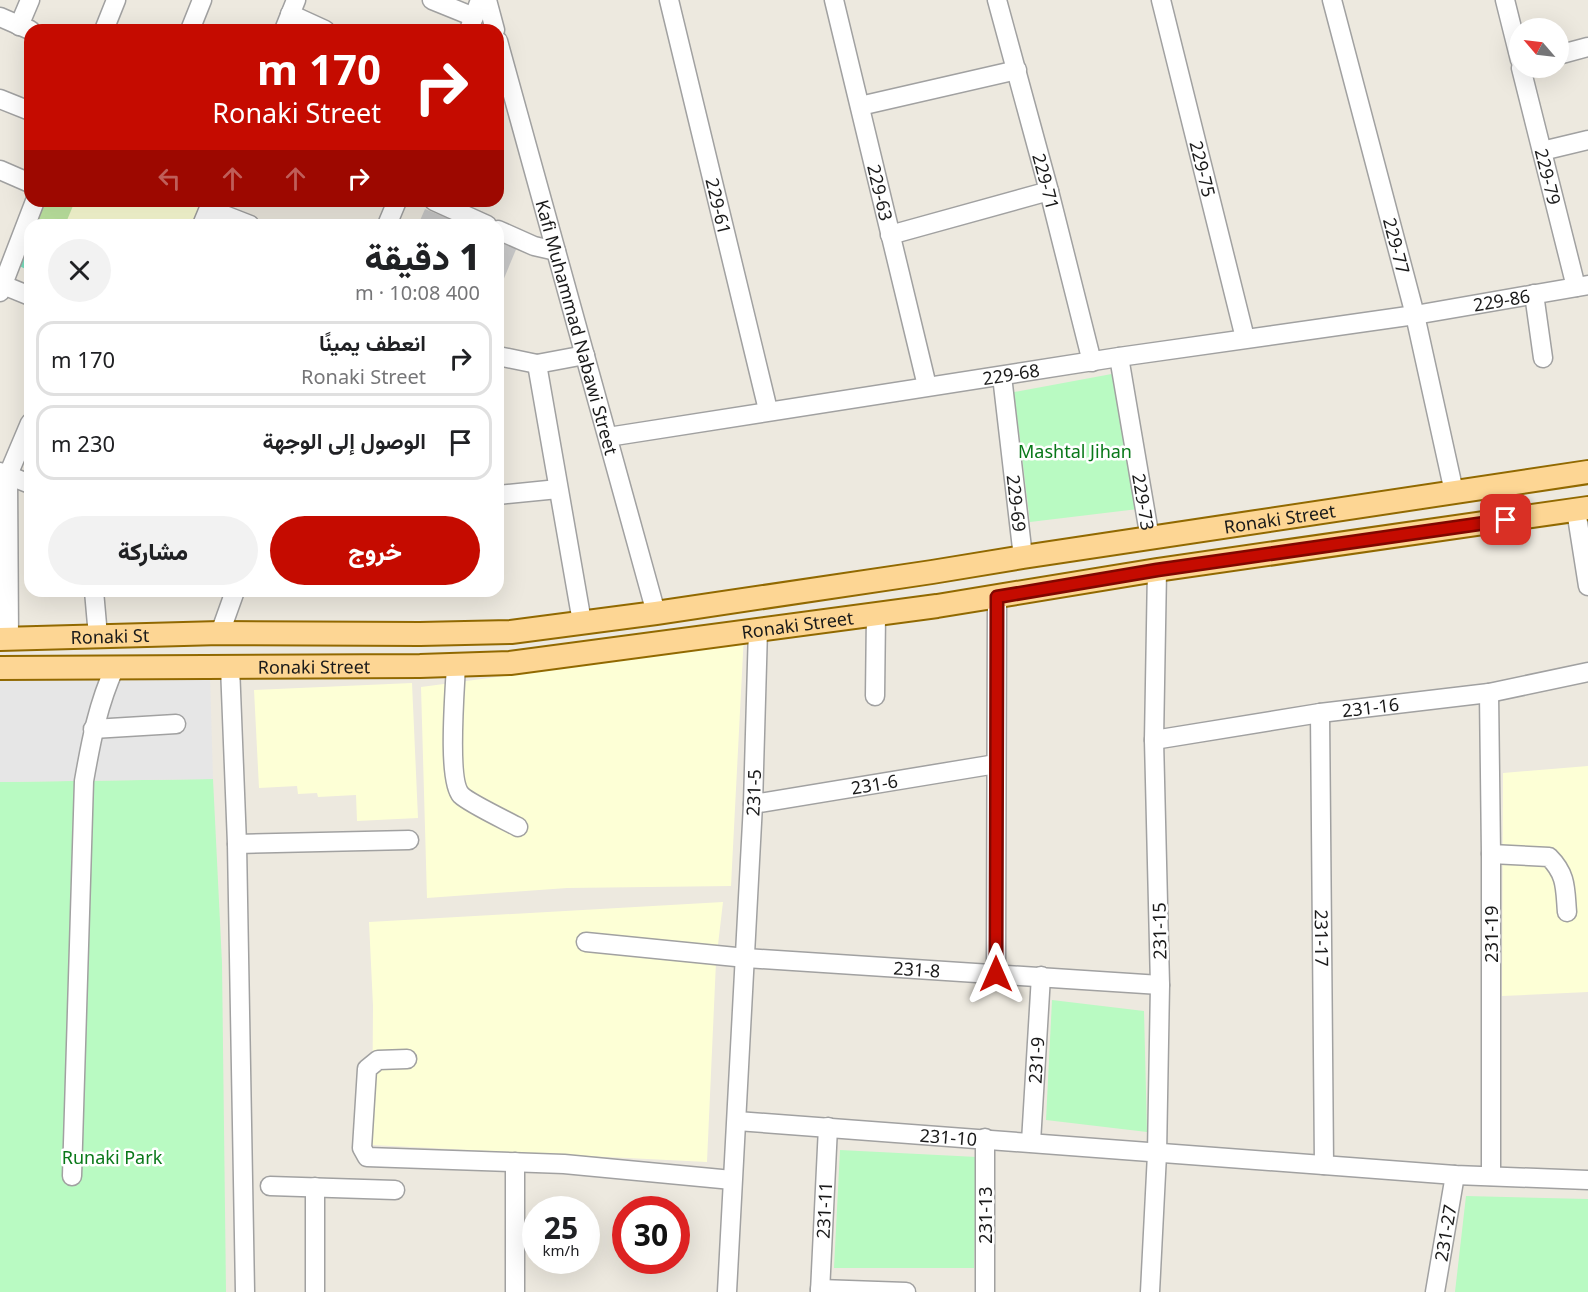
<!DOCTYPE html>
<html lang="ar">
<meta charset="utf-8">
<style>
body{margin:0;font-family:"Noto Sans",Vazirmatn,sans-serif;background:#f2f2f2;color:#202124;direction:rtl;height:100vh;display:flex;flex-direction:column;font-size:22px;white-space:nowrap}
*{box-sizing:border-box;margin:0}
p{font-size:20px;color:#757577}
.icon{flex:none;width:33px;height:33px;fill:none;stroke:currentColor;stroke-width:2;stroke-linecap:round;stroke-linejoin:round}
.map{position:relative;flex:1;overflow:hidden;direction:ltr}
.sheet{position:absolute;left:24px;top:219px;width:480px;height:378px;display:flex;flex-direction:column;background:#fff;border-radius:18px;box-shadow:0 6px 24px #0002;direction:rtl}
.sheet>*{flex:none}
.banner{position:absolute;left:24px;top:24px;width:480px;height:183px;border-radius:18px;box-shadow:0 6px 24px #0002;direction:rtl;background:#c50b00;color:#fff;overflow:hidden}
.needle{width:39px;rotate:298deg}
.buttons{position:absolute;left:1509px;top:18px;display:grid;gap:12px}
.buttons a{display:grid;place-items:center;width:60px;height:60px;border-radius:50%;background:#fff;box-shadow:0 6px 24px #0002;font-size:30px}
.speed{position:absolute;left:522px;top:1196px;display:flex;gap:12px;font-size:30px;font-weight:700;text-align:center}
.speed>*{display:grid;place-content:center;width:78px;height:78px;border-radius:50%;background:#fff;box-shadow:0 6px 24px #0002;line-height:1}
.speed small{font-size:15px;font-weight:400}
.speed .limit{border:9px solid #d22;background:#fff;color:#111}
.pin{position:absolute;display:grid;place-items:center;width:51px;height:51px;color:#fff;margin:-26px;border-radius:12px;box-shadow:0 3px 9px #0006}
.me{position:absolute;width:66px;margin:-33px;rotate:0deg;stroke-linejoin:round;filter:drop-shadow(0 0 4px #0008)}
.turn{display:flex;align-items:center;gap:21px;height:126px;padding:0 24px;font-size:27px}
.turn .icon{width:78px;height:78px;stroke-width:2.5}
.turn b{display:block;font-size:42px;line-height:51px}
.lanes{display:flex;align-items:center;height:57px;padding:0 24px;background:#0003;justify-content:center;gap:30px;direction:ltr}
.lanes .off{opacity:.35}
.round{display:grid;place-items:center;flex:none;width:63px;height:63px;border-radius:32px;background:#f2f2f2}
.summary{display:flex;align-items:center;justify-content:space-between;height:102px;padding:0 24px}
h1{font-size:36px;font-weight:800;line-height:45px}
.cta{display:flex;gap:12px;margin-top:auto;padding:12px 24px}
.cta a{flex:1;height:69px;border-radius:36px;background:#c50b00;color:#fff;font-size:24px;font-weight:800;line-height:69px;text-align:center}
.cta a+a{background:#f2f2f2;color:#202124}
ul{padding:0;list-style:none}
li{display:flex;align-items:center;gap:18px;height:75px;margin:0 12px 9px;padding:0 12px;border:3px solid #e0e0e0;border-radius:18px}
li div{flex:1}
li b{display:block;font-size:22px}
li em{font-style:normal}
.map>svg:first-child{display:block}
.education{fill:#fdffd6}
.religious{fill:#c8c8c8}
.grass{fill:#c1e9a3}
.park{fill:#b9fac2}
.pitch{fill:#7adebd}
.parking{fill:#e6e6e6}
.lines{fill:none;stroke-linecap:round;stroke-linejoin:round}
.minor-casing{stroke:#a1a1a1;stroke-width:21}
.major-casing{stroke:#916900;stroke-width:26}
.minor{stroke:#fff;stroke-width:18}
.major{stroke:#fdd694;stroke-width:22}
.route-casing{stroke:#800700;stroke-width:15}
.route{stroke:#c50b00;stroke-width:10}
.labels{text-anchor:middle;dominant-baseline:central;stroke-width:5;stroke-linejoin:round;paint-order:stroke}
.street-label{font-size:18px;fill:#1a1a1a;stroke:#fff}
.park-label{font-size:18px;fill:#097819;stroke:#fff}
</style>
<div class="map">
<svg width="1588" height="1292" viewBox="0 0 1588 1292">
<rect width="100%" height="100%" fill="#ede9df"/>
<g class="education">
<polygon points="43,201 202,201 192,225 33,225"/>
<polygon points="744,634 731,886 567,888 427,898 421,687 549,670"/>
<polygon points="412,683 418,818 357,821 356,795 318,797 317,793 298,794 297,786 259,788 254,690"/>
<polygon points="1588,766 1588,992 1502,996 1503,773"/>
<polygon points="723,902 716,962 707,1162 372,1145 373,1006 369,922"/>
</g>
<g class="religious">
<polygon points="425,209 464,225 418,225"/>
<polygon points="498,239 517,247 498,293"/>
</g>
<polygon class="grass" points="43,201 75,201 65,225 38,225 34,223"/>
<g class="park">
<polygon points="1117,373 1138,509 1030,522 1014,392"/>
<polygon points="213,779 222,963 226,1292 0,1292 0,782"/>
<polygon points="1052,1000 1144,1011 1147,1132 1046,1120"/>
<polygon points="840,1150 977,1157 974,1268 834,1268"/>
<polygon points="1466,1196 1588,1199 1588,1292 1455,1292"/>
</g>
<polygon class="pitch" points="30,233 30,271 17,265"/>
<polygon class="parking" points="210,675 213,779 0,782 0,680"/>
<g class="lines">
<g class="minor-casing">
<g id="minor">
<polyline points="432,0 474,17"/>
<polyline points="487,0 495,30"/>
<path id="s1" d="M669,0L768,410"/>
<path id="s2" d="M834,0L927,386"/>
<path id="s3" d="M997,0L1049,191L1092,362"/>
<path id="s4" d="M1161,0L1245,338"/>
<path id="s5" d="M1332,0L1415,315L1454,492"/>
<polyline points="1505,0 1520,60"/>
<polyline points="290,14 325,30"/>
<polyline points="0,17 30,30"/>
<polyline points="19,26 30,0"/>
<polyline points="104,30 116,0"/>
<polyline points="190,30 202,0"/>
<polyline points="284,30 296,0"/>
<polyline points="469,30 480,0"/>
<path id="s6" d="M498,41L656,613"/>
<polyline points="1558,55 1588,47"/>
<path id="s7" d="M1521,68L1576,287"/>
<polyline points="0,99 30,111"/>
<polyline points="860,106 1017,70"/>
<polyline points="1542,151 1588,140"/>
<polyline points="0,170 30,183"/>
<polyline points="434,201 487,225"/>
<polyline points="209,209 250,225"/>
<polyline points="202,225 212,201"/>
<polyline points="387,225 397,201"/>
<polyline points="498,230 534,246 556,251"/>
<polyline points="890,235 1049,191"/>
<polyline points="3,285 30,296"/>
<polyline points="0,292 35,201"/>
<polyline points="1534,294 1543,358"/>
<polyline points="498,356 537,364 585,355"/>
<path id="s8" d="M1119,357L1150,539"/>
<polyline points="537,364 582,622"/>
<path id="s9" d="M1002,376L1023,557"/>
<path id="s10" d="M608,437L1119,357L1415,315L1588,285"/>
<polyline points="0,472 30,484"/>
<polyline points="498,495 558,489"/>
<polyline points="1576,510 1588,586"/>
<polyline points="94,591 98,636"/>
<polyline points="220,633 235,591"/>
<polyline points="9,639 8,475 30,423"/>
<path d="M456,665C455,689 447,780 461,795C469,803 505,820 518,827"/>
<polyline points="230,666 237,844 245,1292"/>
<polyline points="1489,693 1491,854 1491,1176"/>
<polyline points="875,696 876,614"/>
<path id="s11" d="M1320,713L1324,1165"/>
<polyline points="93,729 176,724"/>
<path id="s12" d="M1154,740L1320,713L1489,693L1588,672"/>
<path id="s13" d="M753,804L996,764"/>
<polyline points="237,844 409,840"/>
<path d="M1491,854L1549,857C1567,875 1565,889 1567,912"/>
<path id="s14" d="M586,942L746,958L1160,985"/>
<polyline points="996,974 997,597"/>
<polyline points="407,1059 378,1060 367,1069 362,1148 367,1157 564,1164 732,1180"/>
<path id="s15" d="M737,1121L1455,1175L1588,1180"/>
<path id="s16" d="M1031,1142L1041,976"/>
<polyline points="515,1162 515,1292"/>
<path d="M72,1176L84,781C91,741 98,704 115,667"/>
<polyline points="270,1186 395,1190"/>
<polyline points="820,1289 906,1292"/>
<polyline points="315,1292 315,1187"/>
<path id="s17" d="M727,1292L753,804L758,629"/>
<path id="s18" d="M820,1292L828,1127"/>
<polyline points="985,1292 985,1138"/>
<polyline points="1150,1292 1157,1154 1160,985 1154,740 1157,570"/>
<path id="s19" d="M1435,1292L1455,1175"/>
</g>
</g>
<g class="major-casing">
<g id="major">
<path id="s20" d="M0,639L220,633L420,634L511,632L656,613L932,572L1023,557L1588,472"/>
<path id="s21" d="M0,668L420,666L510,663L937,606L1157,570L1588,508"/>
</g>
</g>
<use href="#minor" class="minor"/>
<use href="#major" class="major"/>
</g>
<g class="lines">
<g class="route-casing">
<polyline id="route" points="996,974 997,597 1157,570 1506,520"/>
</g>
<use href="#route" class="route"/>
</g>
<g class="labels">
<g class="street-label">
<text stroke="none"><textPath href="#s4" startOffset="174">229-75</textPath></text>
<text stroke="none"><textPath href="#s7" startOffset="112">229-79</textPath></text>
<text stroke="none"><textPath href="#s3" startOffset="188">229-71</textPath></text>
<text stroke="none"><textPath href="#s2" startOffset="198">229-63</textPath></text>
<text stroke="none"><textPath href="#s1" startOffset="212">229-61</textPath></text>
<text stroke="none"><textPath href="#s5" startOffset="254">229-77</textPath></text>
<text stroke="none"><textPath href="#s10" startOffset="904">229-86</textPath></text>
<text stroke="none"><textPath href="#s6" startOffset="297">Kafi Muhammad Nabawi Street</textPath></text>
<text stroke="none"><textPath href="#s10" startOffset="408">229-68</textPath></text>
<text stroke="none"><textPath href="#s8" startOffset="147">229-73</textPath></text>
<text stroke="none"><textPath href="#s9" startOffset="128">229-69</textPath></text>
<text stroke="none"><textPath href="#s20" startOffset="1288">Ronaki Street</textPath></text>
<text stroke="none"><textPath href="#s21" startOffset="800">Ronaki Street</textPath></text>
<text stroke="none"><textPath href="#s20" startOffset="110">Ronaki St</textPath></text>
<text stroke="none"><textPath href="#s21" startOffset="314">Ronaki Street</textPath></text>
<text stroke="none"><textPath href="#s12" startOffset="219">231-16</textPath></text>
<text stroke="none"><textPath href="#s13" startOffset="123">231-6</textPath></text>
<text stroke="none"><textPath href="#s17" startOffset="500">231-5</textPath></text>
<text transform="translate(1159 931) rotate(-91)">231-15</text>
<text transform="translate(1491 934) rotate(-90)">231-19</text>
<text stroke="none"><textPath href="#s11" startOffset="225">231-17</textPath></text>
<text stroke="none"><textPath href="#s14" startOffset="332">231-8</textPath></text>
<text stroke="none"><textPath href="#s16" startOffset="82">231-9</textPath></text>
<text stroke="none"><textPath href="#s15" startOffset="212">231-10</textPath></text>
<text stroke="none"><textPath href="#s18" startOffset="82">231-11</textPath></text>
<text transform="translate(985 1215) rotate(-90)">231-13</text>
<text stroke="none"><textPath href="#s19" startOffset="60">231-27</textPath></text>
</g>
<g class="park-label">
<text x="1075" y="451">Mashtal Jihan</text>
<text x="112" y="1157">Runaki Park</text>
</g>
</g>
</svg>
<div class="buttons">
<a><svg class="needle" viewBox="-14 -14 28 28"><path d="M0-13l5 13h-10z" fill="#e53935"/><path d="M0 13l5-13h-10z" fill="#757577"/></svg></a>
</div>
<div class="speed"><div>25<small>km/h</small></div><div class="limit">30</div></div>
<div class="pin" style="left:1506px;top:520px;background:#d93025"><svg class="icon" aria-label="arrive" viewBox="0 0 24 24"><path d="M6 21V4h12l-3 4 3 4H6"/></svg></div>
<svg class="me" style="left:996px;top:974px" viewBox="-20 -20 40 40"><path d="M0-17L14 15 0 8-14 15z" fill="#c50b00" stroke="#fff" stroke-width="4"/></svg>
<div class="banner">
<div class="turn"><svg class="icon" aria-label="right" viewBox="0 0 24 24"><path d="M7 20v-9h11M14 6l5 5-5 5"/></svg><div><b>170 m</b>Ronaki Street</div></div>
<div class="lanes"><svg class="icon off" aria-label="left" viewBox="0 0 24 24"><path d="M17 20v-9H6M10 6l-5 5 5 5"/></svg><svg class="icon off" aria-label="ahead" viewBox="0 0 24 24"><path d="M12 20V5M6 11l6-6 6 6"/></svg><svg class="icon off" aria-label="ahead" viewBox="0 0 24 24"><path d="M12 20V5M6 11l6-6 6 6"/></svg><svg class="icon" aria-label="right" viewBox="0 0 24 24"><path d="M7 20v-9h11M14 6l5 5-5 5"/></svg></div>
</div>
<section class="sheet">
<div class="summary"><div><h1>1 دقيقة</h1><p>400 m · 10:08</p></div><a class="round"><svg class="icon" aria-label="close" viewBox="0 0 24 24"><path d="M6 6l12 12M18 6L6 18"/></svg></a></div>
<ul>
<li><svg class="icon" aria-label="right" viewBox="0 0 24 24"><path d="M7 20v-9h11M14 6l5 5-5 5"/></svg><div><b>انعطف يمينًا</b><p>Ronaki Street</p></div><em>170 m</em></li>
<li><svg class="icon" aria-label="arrive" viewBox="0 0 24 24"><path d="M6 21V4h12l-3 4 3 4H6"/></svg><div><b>الوصول إلى الوجهة</b></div><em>230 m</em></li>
</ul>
<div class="cta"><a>خروج</a><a>مشاركة</a></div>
</section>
</div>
